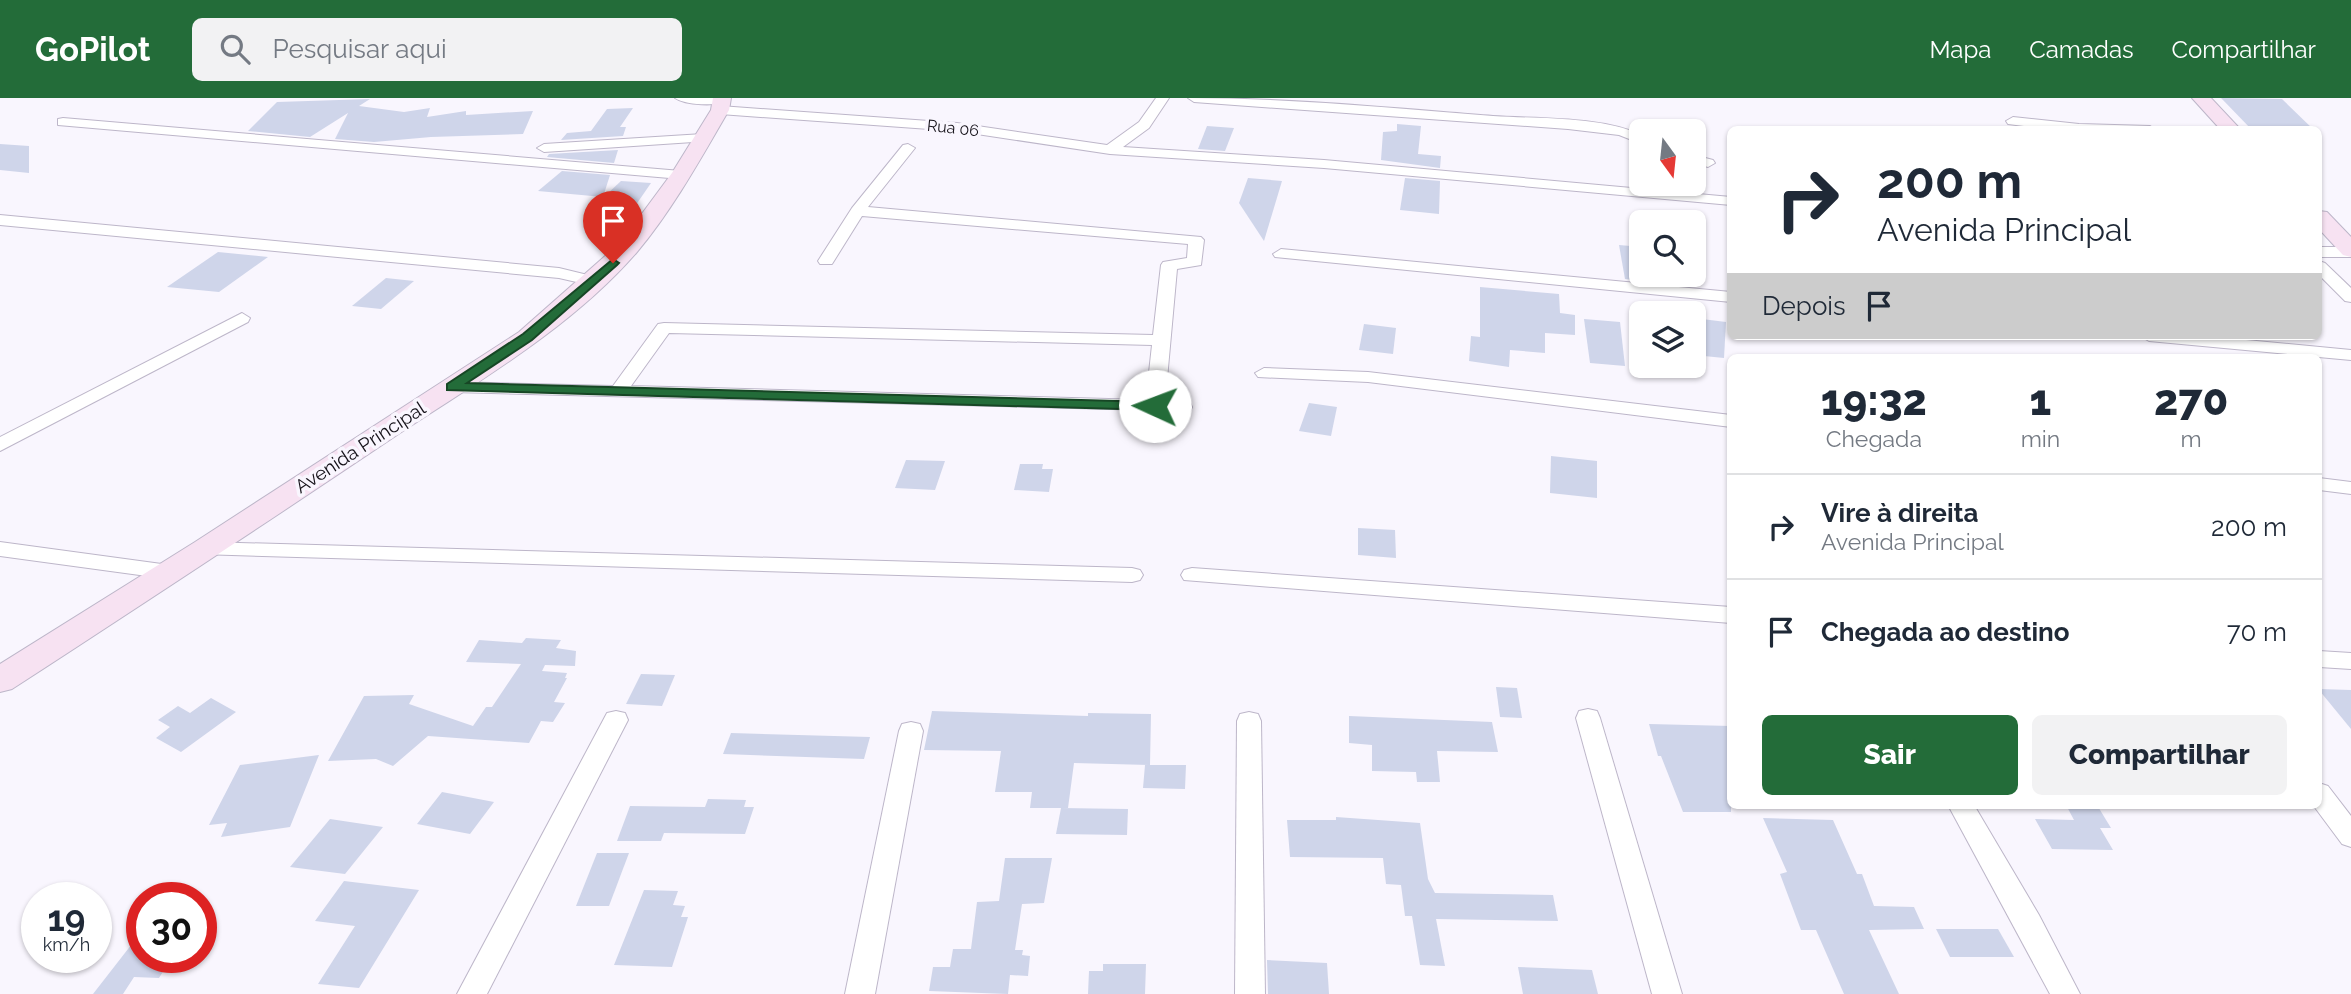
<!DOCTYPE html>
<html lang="pt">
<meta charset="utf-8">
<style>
body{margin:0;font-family:Raleway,sans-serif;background:#f2f2f3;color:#1f2937;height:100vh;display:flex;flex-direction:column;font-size:26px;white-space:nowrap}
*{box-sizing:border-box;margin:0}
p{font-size:23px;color:#747a83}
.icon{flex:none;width:38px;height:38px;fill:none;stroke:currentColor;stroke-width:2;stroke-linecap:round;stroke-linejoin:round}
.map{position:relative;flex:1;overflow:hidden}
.drawer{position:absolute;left:1727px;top:256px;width:595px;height:455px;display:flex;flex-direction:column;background:#fff;border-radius:10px;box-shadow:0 2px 5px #0004}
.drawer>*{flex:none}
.top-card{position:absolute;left:1727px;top:28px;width:595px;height:214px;border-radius:10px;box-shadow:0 2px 5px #0004;background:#fff;color:#1f2937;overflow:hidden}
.needle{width:46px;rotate:165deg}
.controls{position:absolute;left:1629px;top:21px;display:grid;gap:14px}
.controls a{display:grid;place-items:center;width:77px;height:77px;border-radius:10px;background:#fff;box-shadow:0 2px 5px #0004;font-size:35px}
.speed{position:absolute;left:21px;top:784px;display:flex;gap:14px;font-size:35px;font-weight:700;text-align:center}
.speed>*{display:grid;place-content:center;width:91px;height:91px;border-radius:50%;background:#fff;box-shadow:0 2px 5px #0004;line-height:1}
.speed small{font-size:18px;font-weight:400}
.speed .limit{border:10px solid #d22;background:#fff;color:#111}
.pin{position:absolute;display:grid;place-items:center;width:60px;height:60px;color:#fff;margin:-72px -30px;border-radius:50% 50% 50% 0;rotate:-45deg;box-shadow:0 0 7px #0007}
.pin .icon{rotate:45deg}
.me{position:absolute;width:77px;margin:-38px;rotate:272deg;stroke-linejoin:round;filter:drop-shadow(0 0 5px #0008)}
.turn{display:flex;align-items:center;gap:24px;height:147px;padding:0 35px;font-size:32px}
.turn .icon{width:91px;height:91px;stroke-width:2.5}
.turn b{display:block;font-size:49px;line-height:60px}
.then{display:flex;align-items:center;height:66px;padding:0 35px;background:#0003;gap:14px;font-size:26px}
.eta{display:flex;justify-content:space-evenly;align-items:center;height:119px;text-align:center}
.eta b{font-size:42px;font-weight:800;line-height:49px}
.cta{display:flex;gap:14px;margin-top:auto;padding:14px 35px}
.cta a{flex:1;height:80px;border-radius:10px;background:#236c39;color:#fff;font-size:28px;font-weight:800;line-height:80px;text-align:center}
.cta a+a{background:#f2f2f3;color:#1f2937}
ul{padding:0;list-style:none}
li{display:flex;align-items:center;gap:21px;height:105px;padding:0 35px;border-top:2px solid #e0e1e3}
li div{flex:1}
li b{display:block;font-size:26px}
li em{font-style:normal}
header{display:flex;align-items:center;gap:42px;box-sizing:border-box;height:98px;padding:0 35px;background:#236c39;color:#fff}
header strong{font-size:33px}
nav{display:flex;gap:38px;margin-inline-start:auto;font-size:24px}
.search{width:490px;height:63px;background:#f2f2f3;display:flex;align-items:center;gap:18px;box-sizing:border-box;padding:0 24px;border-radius:10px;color:#747a83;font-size:26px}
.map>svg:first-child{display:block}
.building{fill:#cfd5ea}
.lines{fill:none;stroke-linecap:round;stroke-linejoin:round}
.street-casing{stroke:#bdb6c9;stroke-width:2}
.secondary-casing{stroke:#bdb6c9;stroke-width:2}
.street{fill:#fff;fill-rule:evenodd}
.secondary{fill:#f7e2f2;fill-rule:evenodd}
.route{fill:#236c39;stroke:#174625;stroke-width:2}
.labels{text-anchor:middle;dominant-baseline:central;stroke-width:7;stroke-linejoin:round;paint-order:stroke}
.far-street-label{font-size:16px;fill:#141118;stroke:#f9f6fe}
.street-label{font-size:19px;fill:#141118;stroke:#f9f6fe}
</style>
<header>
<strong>GoPilot</strong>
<div class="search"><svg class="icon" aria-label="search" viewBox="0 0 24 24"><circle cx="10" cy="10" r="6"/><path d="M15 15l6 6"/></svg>Pesquisar aqui</div>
<nav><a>Mapa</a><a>Camadas</a><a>Compartilhar</a></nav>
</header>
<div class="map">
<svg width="2351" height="896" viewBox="0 0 2351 896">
<rect width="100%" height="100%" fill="#f9f6fe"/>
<g class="building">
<polygon points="2221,0 2282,1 2314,32 2252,32"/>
<polygon points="370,1 359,8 404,14 430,10 427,19 466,13 466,17 533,13 523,36 431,39 374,44 335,41 348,15 310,39 248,33 277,4"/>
<polygon points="633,10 620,29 626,29 623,38 561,42 567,35 591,33 607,11"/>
<polygon points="1397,26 1421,28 1418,56 1441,58 1440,70 1381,62 1383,34 1397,33"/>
<polygon points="1207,28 1234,30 1225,53 1198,51"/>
<polygon points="0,46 29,48 29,75 0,72"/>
<polygon points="618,52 614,65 547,59 549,56"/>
<polygon points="562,73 610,77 603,99 538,93"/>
<polygon points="1248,80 1282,83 1264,143 1239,105"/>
<polygon points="1405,80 1440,83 1439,116 1400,112"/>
<polygon points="621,83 651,85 631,114 591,111"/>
<polygon points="1619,147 1642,149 1642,183 1625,181"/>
<polygon points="218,154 268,159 219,194 167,189"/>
<polygon points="386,180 414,183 381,211 352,208"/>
<polygon points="1480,189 1559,196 1560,215 1575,217 1575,237 1545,235 1545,255 1510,252 1509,269 1469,263 1471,238 1480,239"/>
<polygon points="1694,220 1726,224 1724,260 1694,257"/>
<polygon points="1584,221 1620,224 1625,268 1590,265"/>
<polygon points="1364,226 1396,230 1393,256 1359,252"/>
<polygon points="1309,305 1337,309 1331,338 1299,333"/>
<polygon points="1551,358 1597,363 1597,400 1550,395"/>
<polygon points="906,362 945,363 935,392 895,390"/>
<polygon points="1020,366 1043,366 1042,371 1053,371 1049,394 1014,392"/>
<polygon points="1358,430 1395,432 1396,460 1358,457"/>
<polygon points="526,540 561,542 556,550 576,553 575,568 545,567 542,573 567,575 565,580 567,580 554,604 565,605 553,624 541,623 529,645 428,638 393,668 376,661 328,663 364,598 414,597 409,606 473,628 486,609 492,609 521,566 466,564 479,542 522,545"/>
<polygon points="641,576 675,577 662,608 626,606"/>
<polygon points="1496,589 1517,590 1522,620 1500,619"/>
<polygon points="2319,591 2351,592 2351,631 2319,592"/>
<polygon points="211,600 236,614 181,654 156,640 170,629 158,622 178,608 190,615"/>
<polygon points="932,613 1088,618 1088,615 1151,616 1150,667 1186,667 1185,691 1143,690 1145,667 1149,667 1074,665 1068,710 1030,710 1032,694 995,694 1001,653 924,652"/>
<polygon points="1349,618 1492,624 1498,654 1437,653 1440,684 1417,684 1416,674 1372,673 1372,647 1349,645"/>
<polygon points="1649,626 1731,628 1731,714 1683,714 1661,658 1658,658"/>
<polygon points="731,635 870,639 864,661 723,656"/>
<polygon points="319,657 290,729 221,739 227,725 209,727 240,667"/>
<polygon points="442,694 494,704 470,736 417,726"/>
<polygon points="708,701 746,702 744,709 754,709 745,736 664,735 661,743 617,743 630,708 705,709"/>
<polygon points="2066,707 2097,707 2111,730 2100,730 2113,752 2052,751 2035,721 2074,722"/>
<polygon points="1061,710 1128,711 1127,737 1056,736"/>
<polygon points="1336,719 1420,725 1428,781 1435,795 1553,797 1558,823 1436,821 1445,868 1420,867 1412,818 1405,818 1401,787 1386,786 1383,760 1290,759 1287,722 1336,722"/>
<polygon points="1763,720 1833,722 1857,776 1862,776 1874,808 1914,809 1924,831 1869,832 1899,896 1844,896 1816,832 1801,832 1780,776 1787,774"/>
<polygon points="330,721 383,729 345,776 290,769"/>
<polygon points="597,755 629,755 609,808 576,808"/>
<polygon points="1005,760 1052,760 1044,805 1022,806 1015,852 1023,852 1022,857 1030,858 1028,878 1010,877 1008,896 929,893 933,869 950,869 953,851 971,851 977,804 999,803"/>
<polygon points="344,783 419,792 359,890 318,886 355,828 315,823"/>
<polygon points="644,792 678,793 673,807 685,808 681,819 688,819 672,869 614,867"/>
<polygon points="1936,831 1998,831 2014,859 1950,859"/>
<polygon points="142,833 142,859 172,859 159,880 134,879 123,896 93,896"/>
<polygon points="1267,862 1327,865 1329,896 1268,896"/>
<polygon points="1103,866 1146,866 1145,896 1088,896 1089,873 1103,873"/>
<polygon points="1518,869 1592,872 1598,896 1523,896"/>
</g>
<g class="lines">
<g class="street-casing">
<g id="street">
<path d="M675,0H727L728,2C718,9 685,7 675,0Z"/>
<polygon points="1156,0 1169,0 1149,30 1123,49 1324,62 1731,99 1731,107 1324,70 1110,56 957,33 720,16 713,12 720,8 957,25 1107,47 1139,24"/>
<path d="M1188,0C1290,0 1391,10 1493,18C1539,21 1600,18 1642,37V46L1619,37L1568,31L1194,4Z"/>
<polygon points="2013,19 2079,26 2150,28 2156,32 2055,32 2008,26 2006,23"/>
<polygon points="63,20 681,73 688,77 681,81 58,27 58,21"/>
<polygon points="703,36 708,37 708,43 544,54 537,50 544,46"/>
<path d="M908,46L915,50L868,109L1201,139L1204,142L1201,167L1177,171L1165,303L1190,305L1192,309L1190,313L452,294L443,289L452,284L613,288L658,226L664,225L1153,237L1161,167L1163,164L1187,160L1188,146L862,118L832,166H820L818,163L852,110L903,47ZM669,235L1152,247L1146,302L631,288Z"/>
<polygon points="1694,57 1713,62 1715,65 1708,69 1694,65"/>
<polygon points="0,117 559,170 600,180 602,183 594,188 559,180 0,127"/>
<rect x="2319" y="149" width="32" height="10"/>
<polygon points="1281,151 1731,194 1731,204 1275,159 1273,156"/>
<polygon points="2319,163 2325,165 2351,190 2351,204 2345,203 2319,177"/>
<polygon points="242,215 250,220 248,224 0,353 0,339"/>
<polygon points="2140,238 2204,238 2351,252 2351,262 2149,243"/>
<polygon points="1264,270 1368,274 1731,317 1731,329 1368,284 1258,279 1255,275"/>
<polygon points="2319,380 2351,384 2351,396 2319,392"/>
<polygon points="0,444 169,467 177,469 180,474 177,479 169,481 0,458"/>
<polygon points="206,444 1132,470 1140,472 1143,477 1140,482 1132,484 199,456 195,451 199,446"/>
<polygon points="1192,470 1731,509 1731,525 1184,482 1181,477 1184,472"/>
<polygon points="2319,553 2351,555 2351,571 2319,569"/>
<polygon points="1588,611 1597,613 1600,620 1682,896 1652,896 1576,620 1579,613"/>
<polygon points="616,613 625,615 628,622 487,896 457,896 607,615"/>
<polygon points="1249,614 1258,616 1261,623 1265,896 1235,896 1237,623 1240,616"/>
<polygon points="911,624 920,626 923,633 875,896 845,896 899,633 902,626"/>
<polygon points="2319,685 2328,688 2351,718 2351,749 2342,746 2313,707 2319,707"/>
<polygon points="1948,707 1974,707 2039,817 2080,896 2050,896"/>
</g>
</g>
<g class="secondary-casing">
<g id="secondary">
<path d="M713,0H731L729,12C701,60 673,111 637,154C572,229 479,283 397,337C269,423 141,507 12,591L0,594V566L195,444L519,234L621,144L672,75L711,12Z"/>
<polygon points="2192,0 2211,0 2241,32 2221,32"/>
<polygon points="2319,113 2327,114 2351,139 2351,159 2343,157 2319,131"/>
</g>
</g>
<use href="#street" class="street"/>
<use href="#secondary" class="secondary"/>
</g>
<polygon class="route" points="613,161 619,165 617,167 532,242 467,285 1155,304 1162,308 1155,312 447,292 447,286 523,236"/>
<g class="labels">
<g class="far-street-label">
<text transform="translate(953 30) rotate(6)">Rua 06</text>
</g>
<g class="street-label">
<text transform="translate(360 349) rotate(-33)">Avenida Principal</text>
</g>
</g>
</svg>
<div class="controls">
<a><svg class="needle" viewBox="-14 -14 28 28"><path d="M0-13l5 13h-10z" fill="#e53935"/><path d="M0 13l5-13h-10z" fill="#747a83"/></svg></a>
<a><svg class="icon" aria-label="search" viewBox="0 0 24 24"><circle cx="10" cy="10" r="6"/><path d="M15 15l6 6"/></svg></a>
<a><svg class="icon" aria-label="layers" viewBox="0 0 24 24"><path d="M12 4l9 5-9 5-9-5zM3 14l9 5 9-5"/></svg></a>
</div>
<div class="speed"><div>19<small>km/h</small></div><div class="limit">30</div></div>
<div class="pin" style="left:613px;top:165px;background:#d93025"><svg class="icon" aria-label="arrive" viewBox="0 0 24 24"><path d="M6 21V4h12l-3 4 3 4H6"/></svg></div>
<svg class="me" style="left:1155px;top:308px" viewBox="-20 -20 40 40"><circle r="19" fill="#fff"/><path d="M0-13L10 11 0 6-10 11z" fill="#236c39"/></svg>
<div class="top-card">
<div class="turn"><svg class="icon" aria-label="right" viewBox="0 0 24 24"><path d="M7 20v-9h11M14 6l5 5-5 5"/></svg><div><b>200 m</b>Avenida Principal</div></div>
<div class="then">Depois<svg class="icon" aria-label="arrive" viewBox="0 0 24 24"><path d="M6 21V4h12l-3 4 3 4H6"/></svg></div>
</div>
<section class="drawer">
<div class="eta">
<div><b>19:32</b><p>Chegada</p></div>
<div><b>1</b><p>min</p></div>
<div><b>270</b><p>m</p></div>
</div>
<ul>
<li><svg class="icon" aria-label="right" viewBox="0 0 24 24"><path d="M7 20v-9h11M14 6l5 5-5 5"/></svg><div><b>Vire à direita</b><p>Avenida Principal</p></div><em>200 m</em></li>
<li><svg class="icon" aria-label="arrive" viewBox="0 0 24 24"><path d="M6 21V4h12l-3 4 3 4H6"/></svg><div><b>Chegada ao destino</b></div><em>70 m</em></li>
</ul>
<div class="cta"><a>Sair</a><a>Compartilhar</a></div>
</section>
</div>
